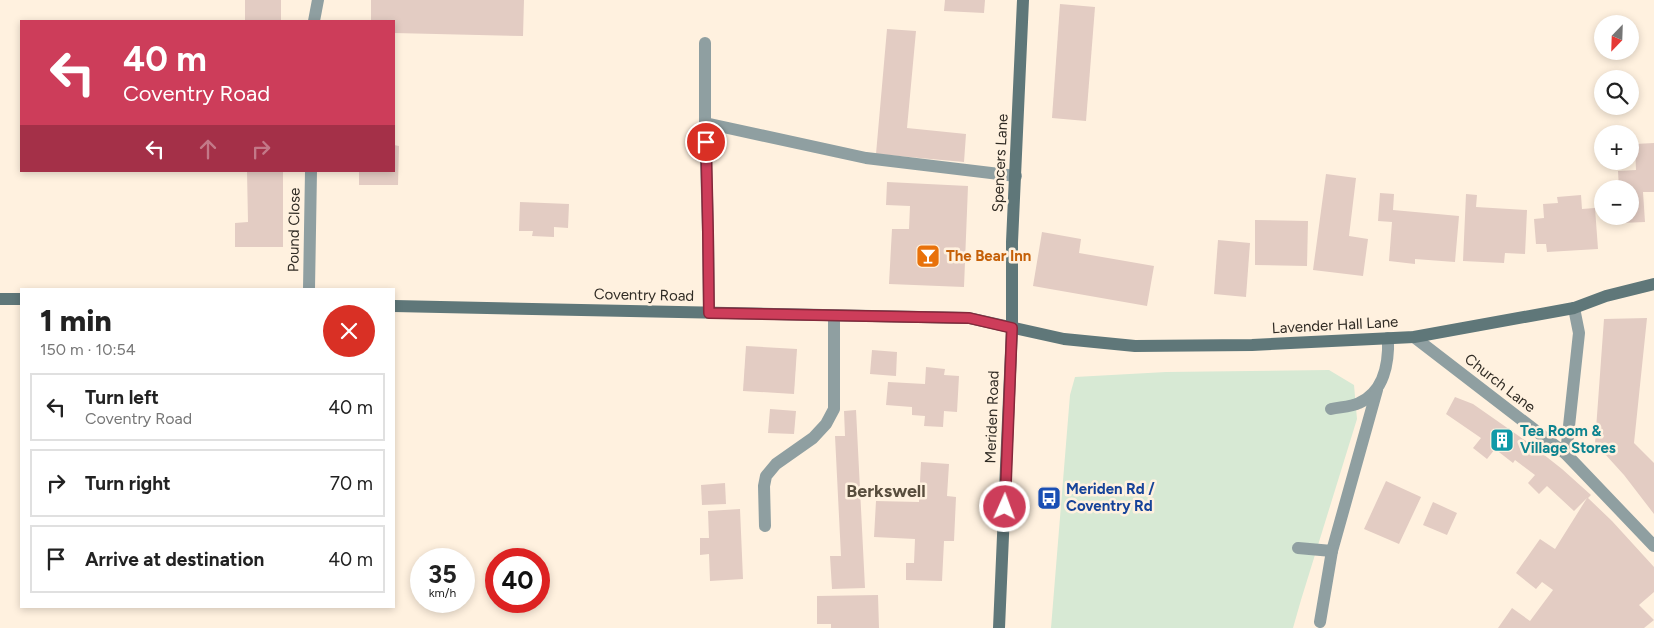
<!DOCTYPE html>
<meta charset="utf-8">
<style>
body{margin:0;font-family:Figtree,sans-serif;background:#f2f2f2;color:#222;height:100vh;display:flex;flex-direction:column;font-size:19px;white-space:nowrap}
*{box-sizing:border-box;margin:0}
p{font-size:16px;color:#767676}
.icon{flex:none;width:28px;height:28px;fill:none;stroke:currentColor;stroke-width:2;stroke-linecap:round;stroke-linejoin:round}
.map{position:relative;flex:1;overflow:hidden}
.side{position:absolute;left:20px;top:288px;width:375px;height:320px;display:flex;flex-direction:column;background:#fff;border-radius:0px;box-shadow:0 2px 8px #0003}
.side>*{flex:none}
.guide{position:absolute;left:20px;top:20px;width:375px;height:152px;border-radius:0px;box-shadow:0 2px 8px #0003;background:#cd3d5a;color:#fff;overflow:hidden}
.needle{width:32px;rotate:203deg}
.tools{position:absolute;left:1594px;top:15px;display:grid;gap:10px}
.tools a{display:grid;place-items:center;width:45px;height:45px;border-radius:50%;background:#fff;box-shadow:0 2px 8px #0003;font-size:25px}
.speed{position:absolute;left:410px;top:548px;display:flex;gap:10px;font-size:25px;font-weight:700;text-align:center}
.speed>*{display:grid;place-content:center;width:65px;height:65px;border-radius:50%;background:#fff;box-shadow:0 2px 8px #0003;line-height:1}
.speed small{font-size:12px;font-weight:400}
.speed .limit{border:8px solid #d22;background:#fff;color:#111}
.pin{position:absolute;display:grid;place-items:center;width:42px;height:42px;color:#fff;margin:-21px;border:2px solid #fff;border-radius:50%;box-shadow:0 1px 5px #0007}
.me{position:absolute;width:55px;margin:-28px;rotate:2deg;stroke-linejoin:round;filter:drop-shadow(0 0 4px #0008)}
.turn{display:flex;align-items:center;gap:18px;height:105px;padding:0 20px;font-size:22px}
.turn .icon{width:65px;height:65px;stroke-width:2.5}
.turn b{display:block;font-size:35px;line-height:42px}
.lanes{display:flex;align-items:center;height:48px;padding:0 20px;background:#0003;justify-content:center;gap:25px;direction:ltr}
.lanes .off{opacity:.35}
.round{display:grid;place-items:center;flex:none;width:52px;height:52px;border-radius:26px;background:#f2f2f2}
.headline{display:flex;align-items:center;justify-content:space-between;height:85px;padding:0 20px}
h1{font-size:30px;font-weight:800;line-height:38px}
ul{padding:0;list-style:none}
li{display:flex;align-items:center;gap:15px;height:68px;margin:0 10px 8px;padding:0 10px;border:2px solid #e0e0e0;border-radius:0px}
li div{flex:1}
li b{display:block;font-size:19px}
li em{font-style:normal}
.map>svg:first-child{display:block}
.green{fill:#d7e9d4}
.building{fill:#e3ccc3}
.lines{fill:none;stroke-linecap:round;stroke-linejoin:round}
.lane{stroke:#8f9fa1;stroke-width:12}
.street{stroke:#8f9fa1;stroke-width:12}
.secondary{stroke:#5f7779;stroke-width:12}
.route-casing{stroke:#85283a;stroke-width:12}
.route{stroke:#cd3d5a;stroke-width:9}
.labels{text-anchor:middle;dominant-baseline:central;stroke-width:5;stroke-linejoin:round;paint-order:stroke}
.street-label{font-size:15px;fill:#302b24;stroke:#fff1df}
.food-label{font-size:15px;font-weight:bold;fill:#c56008;stroke:#fff1df;text-anchor:start}
.culture-label{font-size:15px;font-weight:bold;fill:#0d838f;stroke:#fff1df;text-anchor:start}
.transit-label{font-size:15px;font-weight:bold;fill:#164399;stroke:#fff1df;text-anchor:start}
.quarter-label{font-size:18px;font-weight:bold;fill:#594e3e;stroke:#fff1df}
</style>
<div class="map">
<svg width="1654" height="628" viewBox="0 0 1654 628">
<rect width="100%" height="100%" fill="#fff1df"/>
<polygon class="green" points="1329,370 1354,385 1357,419 1301,600 1293,628 1051,628 1070,395 1075,377 1166,372"/>
<g class="building">
<rect x="245" y="0" width="36" height="21"/>
<polygon points="371,0 524,0 523,36 394,33 394,21 371,21"/>
<polygon points="945,0 985,0 984,13 944,11"/>
<polygon points="1060,4 1095,7 1086,121 1052,118"/>
<polygon points="887,29 916,31 907,128 966,134 964,162 876,154"/>
<polygon points="1654,143 1654,192 1643,192 1645,222 1621,223 1620,216 1630,216 1630,189 1619,189 1618,171 1636,170 1635,144"/>
<polygon points="394,145 399,146 398,185 359,185 359,171 394,171"/>
<polygon points="247,171 283,171 283,247 235,247 235,223 248,222"/>
<polygon points="1326,174 1356,178 1349,236 1368,239 1363,276 1313,270"/>
<polygon points="887,182 968,186 964,287 889,284 892,229 909,229 910,206 886,205"/>
<polygon points="1380,193 1394,194 1393,210 1459,216 1455,262 1415,259 1415,264 1389,261 1392,222 1378,221"/>
<polygon points="1466,194 1477,195 1476,207 1527,210 1525,254 1505,253 1504,263 1463,261"/>
<polygon points="1581,195 1582,209 1595,208 1598,249 1547,252 1546,244 1536,244 1534,219 1544,218 1543,204 1558,203 1557,197"/>
<polygon points="520,202 569,204 568,228 554,227 554,237 532,236 533,231 519,231"/>
<polygon points="1255,220 1308,221 1307,266 1255,265"/>
<polygon points="1042,232 1081,239 1079,253 1154,266 1147,306 1033,286"/>
<polygon points="1218,240 1250,243 1246,297 1214,294"/>
<polygon points="1647,318 1634,443 1654,463 1654,514 1624,475 1595,443 1604,319"/>
<polygon points="746,346 797,349 794,394 743,391"/>
<polygon points="872,350 897,352 896,376 870,374"/>
<polygon points="926,367 945,369 944,375 959,376 957,412 944,411 943,427 924,426 925,416 912,415 912,407 886,405 888,382 925,384"/>
<polygon points="1455,397 1473,404 1529,443 1562,469 1591,495 1588,498 1612,521 1654,567 1654,592 1639,605 1654,620 1644,628 1498,628 1512,608 1530,621 1553,590 1542,582 1536,589 1516,573 1540,539 1555,549 1587,498 1574,511 1547,486 1539,494 1528,483 1535,475 1515,460 1513,463 1495,449 1487,459 1473,448 1481,438 1446,414"/>
<polygon points="770,409 796,411 794,434 768,433"/>
<polygon points="856,410 865,588 832,589 830,556 841,556 835,436 845,436 844,411"/>
<polygon points="921,462 949,464 947,496 956,497 954,541 944,541 942,581 906,580 906,563 914,563 915,539 874,537 876,501 919,502"/>
<polygon points="1386,481 1421,497 1399,544 1364,529"/>
<polygon points="725,483 726,504 702,505 701,485"/>
<polygon points="1433,502 1457,513 1447,535 1423,525"/>
<polygon points="740,509 743,579 710,581 709,554 700,555 700,538 709,538 708,511"/>
<polygon points="878,595 879,628 831,628 831,624 817,624 817,596"/>
</g>
<g class="lines">
<g class="lane">
<polyline points="705,123 705,43"/>
<polyline points="709,313 708,232 705,123 866,158 1016,176"/>
<path d="M1331,409C1340,407 1351,407 1359,403C1384,392 1389,363 1388,338"/>
<polyline points="765,526 764,486 766,476 776,464 813,438 826,424 834,409 834,316"/>
<polyline points="1298,548 1332,551 1377,390"/>
<polyline points="1320,622 1332,551"/>
</g>
<g class="street">
<polyline points="314,21 318,0"/>
<polyline points="309,289 311,171"/>
<polyline points="1414,337 1566,454 1654,546"/>
<polyline points="1566,454 1579,333 1574,308"/>
</g>
<g class="secondary">
<polyline points="0,299 21,299"/>
<polyline points="394,306 969,318 1064,339 1135,346 1252,345 1414,337 1574,308 1606,296 1654,284"/>
<polyline points="999,628 1012,328 1012,242 1023,0"/>
</g>
</g>
<g class="lines">
<g class="route-casing">
<polyline id="route" points="706,142 708,232 709,313 969,318 1012,328 1005,507"/>
</g>
<use href="#route" class="route"/>
</g>
<defs>
<g id="bar-square" transform="scale(1.25)"><rect x="-9" y="-9" width="18" height="18" rx="4" fill="#e8710a" stroke="#fff1df"/><path d="M-6-5H6L.8 .8V4.5H3.5V6h-7V4.5H-.8V.8Z" fill="#fff"/></g>
<g id="building-square" transform="scale(1.25)"><rect x="-9" y="-9" width="18" height="18" rx="4" fill="#0f9aa8" stroke="#fff1df"/><path d="M-4-6H4V6H1V3H-1V6H-4ZM-2.5-4.3h1.7v1.8h-1.7ZM.8-4.3h1.7v1.8H.8ZM-2.5-1h1.7V.8h-1.7ZM.8-1h1.7V.8H.8Z" fill="#fff"/></g>
<g id="bus-square" transform="scale(1.25)"><rect x="-9" y="-9" width="18" height="18" rx="4" fill="#1a4fb4" stroke="#fff1df"/><path d="M-5-6H5V4H4V6H2V4H-2V6H-4V4H-5ZM-3.5-4V0h7V-4ZM-3.5 1.2v1.5H-2V1.2ZM2 1.2v1.5H3.5V1.2Z" fill="#fff"/></g>
</defs>
<g fill-rule="evenodd">
<use href="#bar-square" x="928" y="256"/>
<use href="#building-square" x="1502" y="440"/>
<use href="#bus-square" x="1049" y="498"/>
</g>
<g class="labels">
<g class="street-label">
<text transform="translate(1000 163) rotate(-87)">Spencers Lane</text>
<text transform="translate(294 230) rotate(-89)">Pound Close</text>
<text transform="translate(644 295) rotate(1)">Coventry Road</text>
<text transform="translate(1335 325) rotate(-3)">Lavender Hall Lane</text>
<text transform="translate(1500 383) rotate(38)">Church Lane</text>
<text transform="translate(992 417) rotate(-88)">Meriden Road</text>
</g>
<g class="food-label">
<text x="946" y="256">The Bear Inn</text>
</g>
<g class="culture-label">
<text x="1520" y="431">Tea Room &amp;<tspan x="1520" dy="17">Village Stores</tspan></text>
</g>
<g class="transit-label">
<text x="1066" y="489">Meriden Rd /<tspan x="1066" dy="17">Coventry Rd</tspan></text>
</g>
<g class="quarter-label">
<text x="886" y="491">Berkswell</text>
</g>
</g>
</svg>
<div class="tools">
<a><svg class="needle" viewBox="-14 -14 28 28"><path d="M0-13l5 13h-10z" fill="#e53935"/><path d="M0 13l5-13h-10z" fill="#767676"/></svg></a>
<a><svg class="icon" aria-label="search" viewBox="0 0 24 24"><circle cx="10" cy="10" r="6"/><path d="M15 15l6 6"/></svg></a>
<a>+</a>
<a>−</a>
</div>
<div class="speed"><div>35<small>km/h</small></div><div class="limit">40</div></div>
<div class="pin" style="left:706px;top:142px;background:#d93025"><svg class="icon" aria-label="arrive" viewBox="0 0 24 24"><path d="M6 21V4h12l-3 4 3 4H6"/></svg></div>
<svg class="me" style="left:1005px;top:507px" viewBox="-20 -20 40 40"><circle r="17" fill="#cd3d5a" stroke="#fff" stroke-width="3"/><path d="M0-11L8 9 0 5-8 9z" fill="#fff"/></svg>
<div class="guide">
<div class="turn"><svg class="icon" aria-label="left" viewBox="0 0 24 24"><path d="M17 20v-9H6M10 6l-5 5 5 5"/></svg><div><b>40 m</b>Coventry Road</div></div>
<div class="lanes"><svg class="icon" aria-label="left" viewBox="0 0 24 24"><path d="M17 20v-9H6M10 6l-5 5 5 5"/></svg><svg class="icon off" aria-label="ahead" viewBox="0 0 24 24"><path d="M12 20V5M6 11l6-6 6 6"/></svg><svg class="icon off" aria-label="right" viewBox="0 0 24 24"><path d="M7 20v-9h11M14 6l5 5-5 5"/></svg></div>
</div>
<section class="side">
<div class="headline"><div><h1>1 min</h1><p>150 m · 10:54</p></div><a class="round" style="background:#d93025;color:#fff"><svg class="icon" aria-label="close" viewBox="0 0 24 24"><path d="M6 6l12 12M18 6L6 18"/></svg></a></div>
<ul>
<li><svg class="icon" aria-label="left" viewBox="0 0 24 24"><path d="M17 20v-9H6M10 6l-5 5 5 5"/></svg><div><b>Turn left</b><p>Coventry Road</p></div><em>40 m</em></li>
<li><svg class="icon" aria-label="right" viewBox="0 0 24 24"><path d="M7 20v-9h11M14 6l5 5-5 5"/></svg><div><b>Turn right</b></div><em>70 m</em></li>
<li><svg class="icon" aria-label="arrive" viewBox="0 0 24 24"><path d="M6 21V4h12l-3 4 3 4H6"/></svg><div><b>Arrive at destination</b></div><em>40 m</em></li>
</ul>
</section>
</div>
